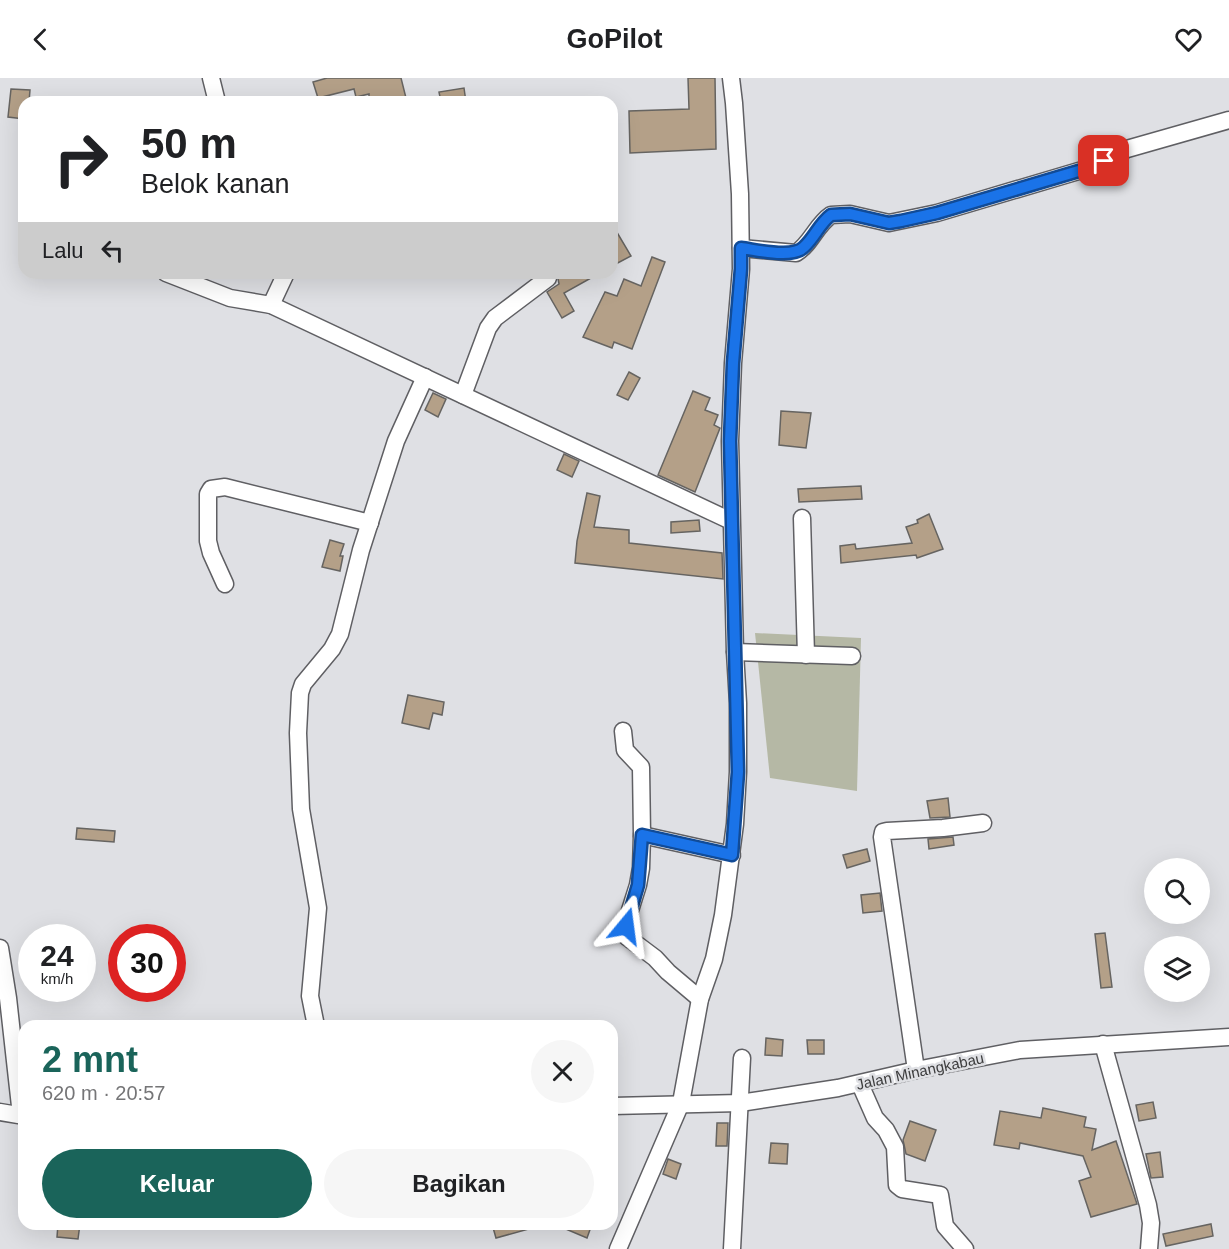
<!DOCTYPE html>
<html lang="id">
<meta charset="utf-8">
<style>
body{margin:0;font-family:Arial,sans-serif;background:#f6f6f6;color:#202124;height:100vh;display:flex;flex-direction:column;font-size:22px;white-space:nowrap}
*{box-sizing:border-box;margin:0}
p{font-size:20px;color:#757577}
.icon{flex:none;width:33px;height:33px;fill:none;stroke:currentColor;stroke-width:2;stroke-linecap:round;stroke-linejoin:round}
.map{position:relative;flex:1;overflow:hidden}
.panel{position:absolute;left:18px;top:942px;width:600px;height:210px;display:flex;flex-direction:column;background:#fff;border-radius:18px;box-shadow:0 6px 24px #0002}
.panel>*{flex:none}
.top-card{position:absolute;left:18px;top:18px;width:600px;height:183px;border-radius:18px;box-shadow:0 6px 24px #0002;background:#fff;color:#202124;overflow:hidden}
.buttons{position:absolute;left:1144px;top:780px;display:grid;gap:12px}
.buttons a{display:grid;place-items:center;width:66px;height:66px;border-radius:50%;background:#fff;box-shadow:0 6px 24px #0002;font-size:30px}
.speed{position:absolute;left:18px;top:846px;display:flex;gap:12px;font-size:30px;font-weight:700;text-align:center}
.speed>*{display:grid;place-content:center;width:78px;height:78px;border-radius:50%;background:#fff;box-shadow:0 6px 24px #0002;line-height:1}
.speed small{font-size:15px;font-weight:400}
.speed .limit{border:9px solid #d22;background:#fff;color:#111}
.pin{position:absolute;display:grid;place-items:center;width:51px;height:51px;color:#fff;margin:-26px;border-radius:12px;box-shadow:0 3px 9px #0006}
.me{position:absolute;width:66px;margin:-33px;rotate:16deg;stroke-linejoin:round;filter:drop-shadow(0 0 4px #0008)}
.turn{display:flex;align-items:center;gap:21px;height:126px;padding:0 24px;font-size:27px}
.turn .icon{width:78px;height:78px;stroke-width:2.5}
.turn b{display:block;font-size:42px;line-height:51px}
.then{display:flex;align-items:center;height:57px;padding:0 24px;background:#0003;gap:12px;font-size:22px}
.round{display:grid;place-items:center;flex:none;width:63px;height:63px;border-radius:32px;background:#f6f6f6}
.overview{display:flex;align-items:center;justify-content:space-between;height:102px;padding:0 24px}
h1{font-size:36px;font-weight:800;line-height:45px;color:#1a645a}
.primary-button{display:flex;gap:12px;margin-top:auto;padding:12px 24px}
.primary-button a{flex:1;height:69px;border-radius:36px;background:#1a645a;color:#fff;font-size:24px;font-weight:800;line-height:69px;text-align:center}
.primary-button a+a{background:#f6f6f6;color:#202124}
header{display:flex;justify-content:space-between;align-items:center;height:78px;padding:0 24px;background:#fff;font-size:27px;font-weight:800}
.map>svg:first-child{display:block}
.green{fill:#b5b8a5}
.building{fill:#b4a088;stroke:#666461;stroke-width:1.5}
.lines{fill:none;stroke-linecap:round;stroke-linejoin:round}
.minor-casing{stroke:#5f5f63;stroke-width:19}
.minor{stroke:#fff;stroke-width:16}
.route-casing{stroke:#114b97;stroke-width:15}
.route{stroke:#1a73e8;stroke-width:10}
.labels{text-anchor:middle;dominant-baseline:central;stroke-width:5;stroke-linejoin:round;paint-order:stroke}
.street-label{font-size:15px;fill:#3d3d3e;stroke:#dfe0e4}
</style>
<header><svg class="icon" aria-label="back" viewBox="0 0 24 24"><path d="M15 5l-7 7 7 7"/></svg>GoPilot<svg class="icon" aria-label="heart" viewBox="0 0 24 24"><path d="M12 20l-8-8c-3-5 5-10 8-4 3-6 11-1 8 4z"/></svg></header>
<div class="map">
<svg width="1229" height="1171" viewBox="0 0 1229 1171">
<rect width="100%" height="100%" fill="#dfe0e4"/>
<polygon class="green" points="755,555 861,560 857,713 770,700"/>
<g class="building">
<polygon points="327,0 401,0 407,24 369,24 369,16 356,19 354,11 318,20 313,4"/>
<polygon points="688,0 715,0 716,71 630,75 629,33 689,31"/>
<polygon points="464,10 466,24 441,24 439,14"/>
<polygon points="11,11 30,12 29,24 24,24 24,41 8,39"/>
<polygon points="612,146 631,178 612,188"/>
<polygon points="652,179 665,184 632,271 614,264 612,270 583,259 605,214 617,218 624,201 641,208"/>
<polygon points="557,195 600,195 564,215 574,233 562,240 547,214 559,206"/>
<polygon points="629,294 640,300 628,322 617,317"/>
<polygon points="693,313 710,320 705,332 718,337 714,347 720,350 695,414 658,397"/>
<polygon points="433,315 446,321 438,339 425,332"/>
<polygon points="781,333 811,335 806,370 779,367"/>
<polygon points="564,376 579,383 572,399 557,392"/>
<polygon points="861,408 862,421 799,424 798,411"/>
<polygon points="587,415 600,418 594,449 629,452 629,465 722,475 723,501 575,485 577,463"/>
<polygon points="929,436 943,471 917,480 916,477 841,485 840,468 855,466 856,471 912,465 906,449 918,445 917,442"/>
<polygon points="699,442 700,453 671,455 671,444"/>
<polygon points="330,462 344,466 340,478 343,478 340,493 322,489"/>
<polygon points="408,617 444,624 442,637 433,635 429,651 402,645"/>
<polygon points="948,720 950,739 930,740 927,723"/>
<polygon points="77,750 115,753 114,764 76,761"/>
<polygon points="953,759 954,767 929,771 928,761"/>
<polygon points="867,771 870,783 847,790 843,777"/>
<polygon points="880,815 882,833 863,835 861,817"/>
<polygon points="1105,855 1112,909 1101,910 1095,856"/>
<polygon points="766,960 783,962 782,978 765,977"/>
<polygon points="807,962 824,962 824,976 808,976"/>
<polygon points="1153,1024 1156,1040 1139,1043 1136,1027"/>
<polygon points="1043,1030 1086,1039 1084,1049 1096,1051 1092,1072 1116,1063 1137,1126 1091,1139 1079,1103 1091,1099 1083,1078 1020,1065 1019,1071 994,1067 1000,1033 1041,1040"/>
<polygon points="910,1043 936,1052 925,1083 906,1076 903,1062"/>
<polygon points="717,1045 728,1045 727,1068 716,1068"/>
<polygon points="771,1065 788,1066 787,1086 769,1085"/>
<polygon points="1160,1074 1163,1099 1151,1100 1146,1076"/>
<polygon points="668,1081 681,1086 676,1101 663,1096"/>
<polygon points="58,1146 80,1146 78,1161 57,1159"/>
<polygon points="492,1146 536,1146 536,1149 496,1160"/>
<polygon points="554,1146 592,1146 587,1160"/>
<polygon points="1211,1146 1213,1158 1166,1168 1163,1156"/>
</g>
<g class="lines">
<g class="minor-casing">
<g id="minor">
<polyline points="211,0 217,24"/>
<path d="M741,170L796,175C811,166 816,147 831,137L850,136L889,145L937,135L1092,89L1127,71L1229,42"/>
<polyline points="166,195 230,220 271,227 731,443"/>
<polyline points="271,227 286,195"/>
<polyline points="463,317 488,250 495,240 548,200"/>
<polyline points="802,440 806,577"/>
<polyline points="225,506 211,475 208,463 208,416 211,411 225,409 370,445"/>
<polyline points="735,574 852,578"/>
<polyline points="623,653 625,672 641,689 642,757 641,790 638,807 627,842 627,859 655,880 668,894 700,921"/>
<polyline points="642,757 732,777"/>
<polyline points="0,870 8,920 21,1037"/>
<polyline points="316,948 310,918 318,830 301,731 298,655 300,615 303,606 332,571 340,556 361,472 396,363 425,299"/>
<polyline points="1103,966 1148,1127 1151,1145 1149,1171"/>
<polyline points="916,992 882,759 883,754 887,753 943,750 983,745"/>
<polyline points="860,1006 875,1040 886,1052 895,1069 897,1107 902,1111 940,1117 945,1148 965,1171"/>
<polyline points="612,1028 740,1025 838,1010 916,992 1020,972 1229,959"/>
<polyline points="0,1034 24,1038"/>
<polyline points="618,1171 681,1025 700,921 714,881 723,837 735,746 738,694 738,625 735,574 730,363 733,285 741,191 740,116 734,25 731,0"/>
<polyline points="732,1171 742,980"/>
</g>
</g>
<use href="#minor" class="minor"/>
</g>
<g class="lines">
<g class="route-casing">
<path id="route" d="M626,848L638,807L642,757L732,777L738,694L730,363L733,285L741,191V170C757,172 793,181 804,169C815,159 819,146 831,137L850,136L889,145L901,143L937,135L1092,89L1104,83"/>
</g>
<use href="#route" class="route"/>
</g>
<g class="labels">
<g class="street-label">
<text transform="translate(920 993) rotate(-12)">Jalan Minangkabau</text>
</g>
</g>
</svg>
<div class="buttons">
<a><svg class="icon" aria-label="search" viewBox="0 0 24 24"><circle cx="10" cy="10" r="6"/><path d="M15 15l6 6"/></svg></a>
<a><svg class="icon" aria-label="layers" viewBox="0 0 24 24"><path d="M12 4l9 5-9 5-9-5zM3 14l9 5 9-5"/></svg></a>
</div>
<div class="speed"><div>24<small>km/h</small></div><div class="limit">30</div></div>
<div class="pin" style="left:1104px;top:83px;background:#d93025"><svg class="icon" aria-label="arrive" viewBox="0 0 24 24"><path d="M6 21V4h12l-3 4 3 4H6"/></svg></div>
<svg class="me" style="left:626px;top:848px" viewBox="-20 -20 40 40"><path d="M0-17L14 15 0 8-14 15z" fill="#1a73e8" stroke="#fff" stroke-width="4"/></svg>
<div class="top-card">
<div class="turn"><svg class="icon" aria-label="right" viewBox="0 0 24 24"><path d="M7 20v-9h11M14 6l5 5-5 5"/></svg><div><b>50 m</b>Belok kanan</div></div>
<div class="then">Lalu<svg class="icon" aria-label="left" viewBox="0 0 24 24"><path d="M17 20v-9H6M10 6l-5 5 5 5"/></svg></div>
</div>
<section class="panel">
<div class="overview"><div><h1>2 mnt</h1><p>620 m · 20:57</p></div><a class="round"><svg class="icon" aria-label="close" viewBox="0 0 24 24"><path d="M6 6l12 12M18 6L6 18"/></svg></a></div>
<div class="primary-button"><a>Keluar</a><a>Bagikan</a></div>
</section>
</div>
